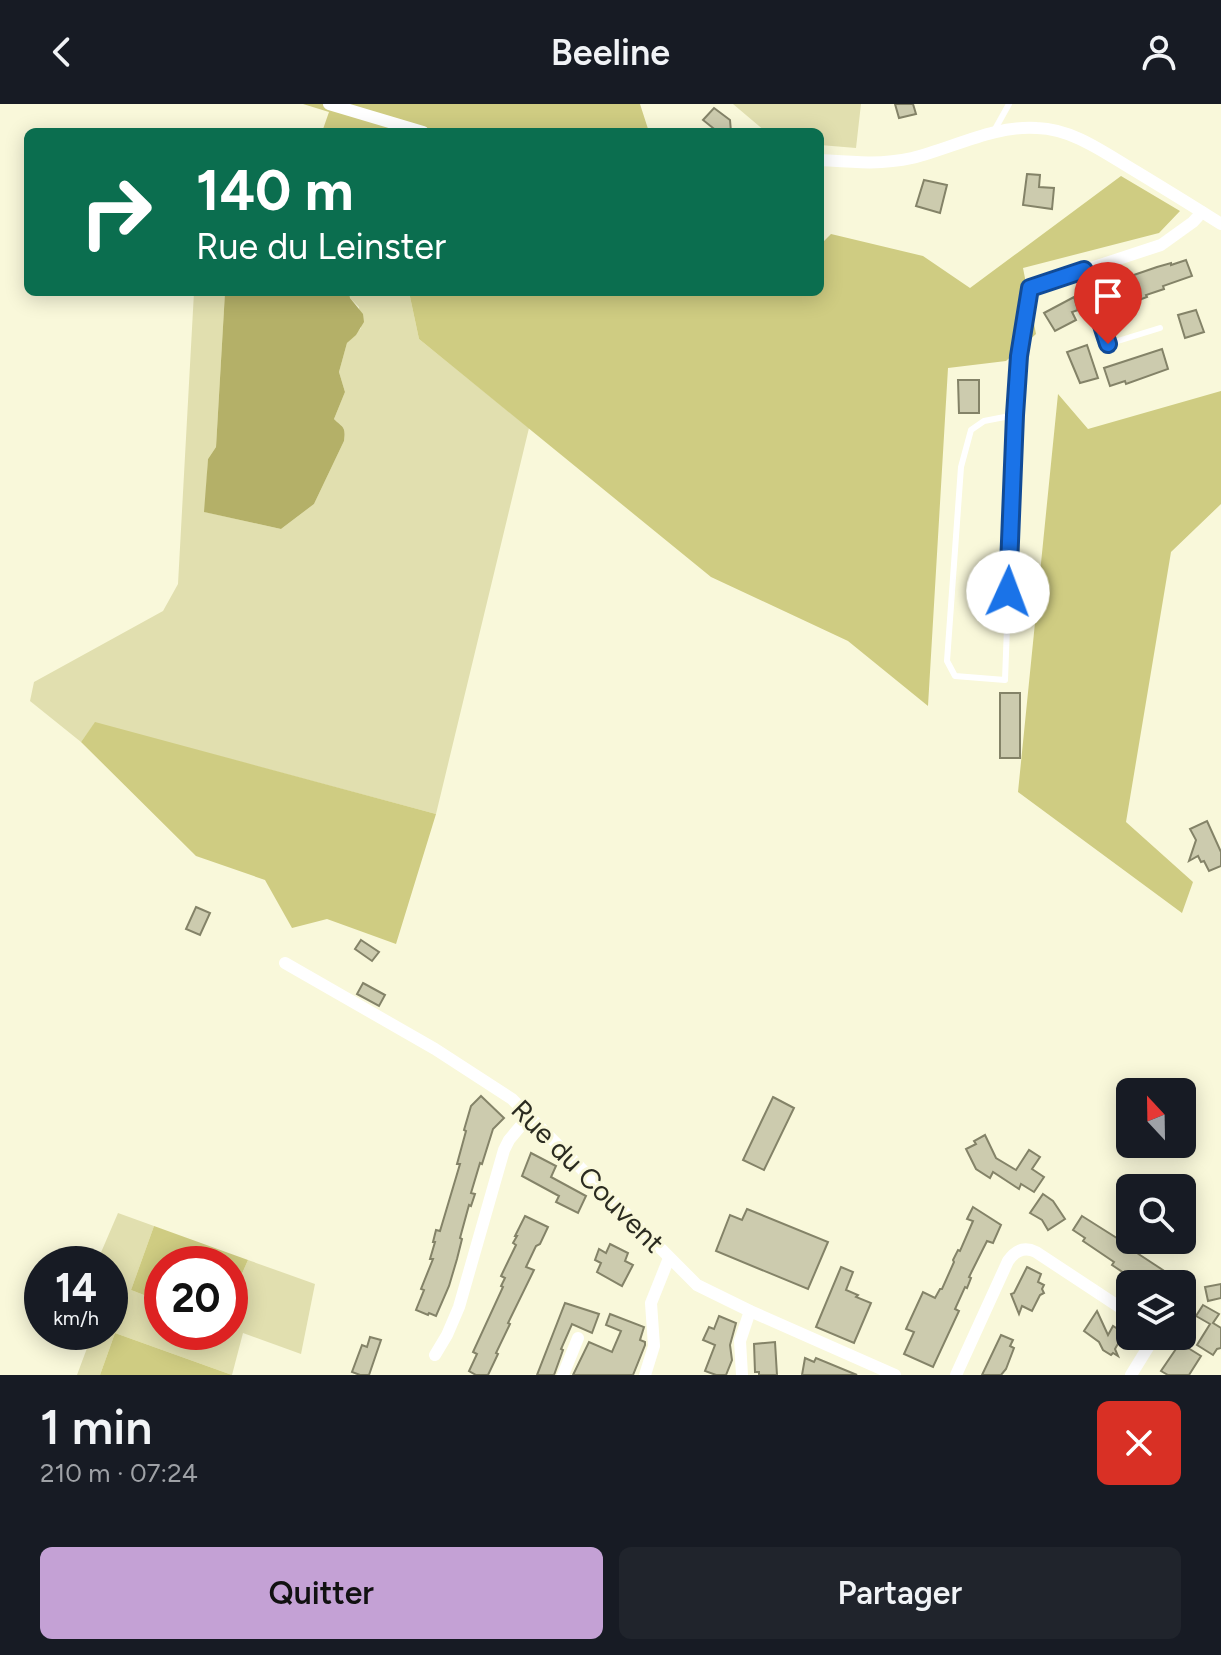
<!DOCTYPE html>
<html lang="fr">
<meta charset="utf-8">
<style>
body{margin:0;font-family:Figtree,sans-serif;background:#20242c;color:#f1f3f6;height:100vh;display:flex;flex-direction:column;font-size:30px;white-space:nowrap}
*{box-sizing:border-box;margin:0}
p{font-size:26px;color:#9ea1a6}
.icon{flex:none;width:44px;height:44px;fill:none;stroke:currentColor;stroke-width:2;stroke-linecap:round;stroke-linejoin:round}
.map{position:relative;height:1271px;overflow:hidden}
.sheet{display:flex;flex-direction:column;background:#171b24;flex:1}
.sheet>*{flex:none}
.hud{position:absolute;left:24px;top:24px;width:800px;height:168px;border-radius:12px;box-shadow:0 4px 20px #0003;background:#0b6e4f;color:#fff;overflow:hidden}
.needle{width:52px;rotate:338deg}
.fabs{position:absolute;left:1116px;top:974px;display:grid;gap:16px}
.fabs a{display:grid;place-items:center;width:80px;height:80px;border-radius:12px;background:#171b24;box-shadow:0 4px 20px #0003;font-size:40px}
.speed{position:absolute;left:24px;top:1142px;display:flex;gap:16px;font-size:40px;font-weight:700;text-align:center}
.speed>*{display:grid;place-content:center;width:104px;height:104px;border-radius:50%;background:#171b24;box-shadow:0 4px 20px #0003;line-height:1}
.speed small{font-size:20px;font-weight:400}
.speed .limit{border:12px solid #d22;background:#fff;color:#111}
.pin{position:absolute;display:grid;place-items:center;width:68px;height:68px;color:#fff;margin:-82px -34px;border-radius:50% 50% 50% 0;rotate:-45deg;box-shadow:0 0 8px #0007}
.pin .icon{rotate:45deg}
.me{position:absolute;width:88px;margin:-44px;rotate:2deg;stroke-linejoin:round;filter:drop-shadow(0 0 6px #0008)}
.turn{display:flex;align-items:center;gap:28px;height:168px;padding:0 40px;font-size:36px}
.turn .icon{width:104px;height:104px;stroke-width:2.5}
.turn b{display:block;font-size:56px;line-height:68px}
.round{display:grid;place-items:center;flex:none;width:84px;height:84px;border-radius:12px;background:#20242c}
.summary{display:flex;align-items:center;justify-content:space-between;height:136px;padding:0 40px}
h1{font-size:48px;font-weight:600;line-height:60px}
.button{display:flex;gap:16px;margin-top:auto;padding:16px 40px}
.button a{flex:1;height:92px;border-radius:12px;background:#c4a1d5;color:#111;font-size:32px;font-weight:600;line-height:92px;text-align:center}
.button a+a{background:#20242c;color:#f1f3f6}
header{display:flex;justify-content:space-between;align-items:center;height:104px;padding:0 40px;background:#171b24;font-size:36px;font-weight:600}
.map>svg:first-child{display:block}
.green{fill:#e1dfaf}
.forest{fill:#cfcc82}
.water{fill:#b4b068}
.building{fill:#cccbae;stroke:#848368;stroke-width:2}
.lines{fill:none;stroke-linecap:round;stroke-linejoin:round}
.lane{stroke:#fff;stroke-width:6}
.street{stroke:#fff;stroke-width:12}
.route-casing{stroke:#114b97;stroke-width:20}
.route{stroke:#1a73e8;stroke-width:14}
.labels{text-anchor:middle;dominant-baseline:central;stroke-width:6;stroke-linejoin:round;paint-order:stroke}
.street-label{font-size:28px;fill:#2b2b20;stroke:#f9f8da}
</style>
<header><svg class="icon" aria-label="back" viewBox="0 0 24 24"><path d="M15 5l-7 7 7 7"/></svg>Beeline<svg class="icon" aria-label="person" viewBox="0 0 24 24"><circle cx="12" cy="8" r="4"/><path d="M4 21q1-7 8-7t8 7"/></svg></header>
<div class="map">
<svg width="1221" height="1271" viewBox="0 0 1221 1271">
<rect width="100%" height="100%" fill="#f9f8da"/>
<g class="green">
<polygon points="733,0 861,0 856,44 820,41 820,28 766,28"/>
<path d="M194,188H225L216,343L208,355L205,408L281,425L314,400L344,337C346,322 343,324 334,315L345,288L339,268L347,239L361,224L359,203L350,194L349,188H409L419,235L529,324L436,710L95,619L81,638L30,597L34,578L163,507L178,480Z"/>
<polygon points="118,1109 154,1122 131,1186 162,1198 162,1228 230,1228 230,1197 248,1156 315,1180 301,1250 243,1229 232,1271 115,1229 100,1271 77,1271 93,1228 110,1228 110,1182 112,1177 110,1176 110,1160 96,1160"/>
</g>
<g class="forest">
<polygon points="303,0 640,0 649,28 322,28 329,8"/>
<polygon points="1121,72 1180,107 1159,129 1023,164 1036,230 1006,257 948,264 928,602 848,537 711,473 419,235 409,188 820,188 820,141 831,130 923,152 970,184"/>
<polygon points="1221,287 1221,400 1171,448 1126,718 1193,778 1182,809 1018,688 1058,290 1088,325"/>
<polygon points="95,618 436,710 396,840 327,815 292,824 265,776 196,752 81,638"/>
<polygon points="154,1122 248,1156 230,1197 230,1160 162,1160 162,1198 131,1186"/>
<polygon points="115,1229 232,1271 100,1271"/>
</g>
<path class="water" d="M225,188H349L350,194L363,210L364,218L356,231L347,239L339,268L345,288L334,315C343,324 346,322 344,337L314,400L281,425L204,408L208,355L216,343Z"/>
<g class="building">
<polygon points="895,0 913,0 916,10 899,14"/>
<polygon points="714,4 730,16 731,28 718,28 703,16"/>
<polygon points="1027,70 1040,71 1039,83 1054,84 1052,105 1023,101"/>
<polygon points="924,76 947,81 940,109 916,102"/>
<polygon points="1186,156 1192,172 1163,182 1164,185 1146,191 1147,193 1131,199 1119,203 1118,198 1105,202 1099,183 1157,163 1171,159 1171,161"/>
<polygon points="1074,193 1078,206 1072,208 1076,216 1055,227 1044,209"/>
<polygon points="1196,206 1204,228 1185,234 1178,211"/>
<polygon points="1087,241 1098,274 1080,279 1067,248"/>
<polygon points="1162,245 1168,265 1126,280 1125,277 1110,282 1104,264"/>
<polygon points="958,276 979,276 979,309 959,309"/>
<rect x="1000" y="589" width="20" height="65"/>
<polygon points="1207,717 1221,748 1221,762 1209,767 1204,757 1201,758 1198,752 1189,757 1196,736 1190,725"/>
<polygon points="196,803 210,809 200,831 186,825"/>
<polygon points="361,836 379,848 372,857 355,845"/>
<polygon points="363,879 385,891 379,902 357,890"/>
<polygon points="481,992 504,1014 493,1025 482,1060 480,1059 471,1089 475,1090 471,1102 469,1101 460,1134 462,1135 457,1155 449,1182 436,1212 429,1209 428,1211 416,1206 424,1186 421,1185 433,1155 430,1155 435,1138 433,1138 436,1126 440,1127 460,1060 457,1060 466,1027 464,1026 471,1002"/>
<polygon points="773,993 794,1004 764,1066 743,1056"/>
<polygon points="985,1031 996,1054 1016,1066 1029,1046 1040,1053 1032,1065 1044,1073 1034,1088 1021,1080 1019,1085 993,1068 990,1074 976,1065 966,1045 976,1040 974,1037"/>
<polygon points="531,1049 556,1062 551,1073 586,1092 578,1109 556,1098 559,1092 522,1072"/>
<polygon points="1043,1090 1053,1097 1065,1115 1048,1126 1042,1116 1030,1109"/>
<polygon points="973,1103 1001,1121 993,1139 987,1137 969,1173 971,1174 967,1184 965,1183 955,1205 959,1207 933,1263 904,1250 914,1228 906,1225 923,1188 935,1194 940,1185 942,1185 954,1158 953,1156 958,1146 960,1147 973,1117 967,1115"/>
<polygon points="747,1105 828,1138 808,1185 716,1147 730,1111 742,1116"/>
<polygon points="525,1112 548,1123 540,1140 536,1142 526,1163 534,1166 508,1219 510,1220 496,1249 498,1250 488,1271 476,1271 469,1267 477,1250 473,1248 503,1183 501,1182 505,1174 501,1172 516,1141 513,1139 517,1132 515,1132"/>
<polygon points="1082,1112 1120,1136 1123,1133 1140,1144 1137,1149 1166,1168 1168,1180 1150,1180 1136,1170 1133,1175 1112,1161 1114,1158 1083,1137 1085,1134 1073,1126"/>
<polygon points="610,1140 628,1149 625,1157 633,1161 622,1182 597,1168 601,1159 595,1156 599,1145 606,1149"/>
<polygon points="841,1163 853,1168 846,1186 858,1191 856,1193 871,1199 854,1239 816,1223"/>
<polygon points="1027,1163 1041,1170 1038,1178 1044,1181 1042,1185 1044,1189 1040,1191 1032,1207 1022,1202 1019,1210 1011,1190 1014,1189"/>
<polygon points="1221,1180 1221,1194 1208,1197 1205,1183"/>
<polygon points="565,1199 599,1210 592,1229 572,1220 561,1245 563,1246 554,1271 537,1271"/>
<polygon points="1203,1201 1219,1210 1213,1219 1221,1224 1221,1244 1217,1245 1213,1251 1197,1241 1210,1220 1196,1212"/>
<polygon points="1097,1207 1108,1231 1113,1222 1124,1229 1115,1245 1118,1252 1113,1249 1111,1251 1103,1246 1099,1238 1084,1227"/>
<polygon points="610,1210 644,1223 640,1236 645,1238 645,1241 633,1271 573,1271 589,1238 612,1248 621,1227 606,1221"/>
<polygon points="719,1212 736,1219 730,1241 732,1256 726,1271 716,1271 705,1267 715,1241 703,1236 709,1223 714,1225"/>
<polygon points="1001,1231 1013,1236 1010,1242 1014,1244 1006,1265 1001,1271 982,1271"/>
<polygon points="370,1233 381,1236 369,1271 360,1271 352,1268 362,1241 367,1243"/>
<polygon points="775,1238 777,1271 759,1271 759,1268 755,1268 754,1240"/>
<polygon points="1180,1239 1201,1252 1189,1271 1168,1271 1161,1267"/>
<polygon points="805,1254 814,1258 816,1254 857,1271 802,1271"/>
</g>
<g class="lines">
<g class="lane">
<polyline points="994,27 1009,0"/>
<polyline points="1084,166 1108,240 1160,224"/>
<polyline points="1015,311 984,317 971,326 961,363 947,557 955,572 1005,576 1015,311 1020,240 1030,184"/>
</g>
<g class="street">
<polyline points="329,0 423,28"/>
<path d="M820,56C851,58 881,61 912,54C953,44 994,21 1037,24C1074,25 1106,50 1137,68C1165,85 1193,102 1221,120"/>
<polyline points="1030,184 1161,141 1193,118 1202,108"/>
<polyline points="285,859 435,945 512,995 697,1181 750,1207 895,1271"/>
<polyline points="435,1251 447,1231 459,1203 504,1046 509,1036 529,1012"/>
<polyline points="563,1271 578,1234"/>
<polyline points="645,1271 654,1242 651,1199 669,1154"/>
<polyline points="742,1271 740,1237 750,1207"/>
<path d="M956,1271L1008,1157C1015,1147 1024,1142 1036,1148L1130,1210"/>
<polyline points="1131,1271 1155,1232"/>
</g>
</g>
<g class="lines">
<g class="route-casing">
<polyline id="route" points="1008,488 1015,311 1019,252 1030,184 1084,166 1108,240"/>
</g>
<use href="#route" class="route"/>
</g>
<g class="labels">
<g class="street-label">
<text transform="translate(588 1072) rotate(45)">Rue du Couvent</text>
</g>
</g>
</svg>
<div class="fabs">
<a><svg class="needle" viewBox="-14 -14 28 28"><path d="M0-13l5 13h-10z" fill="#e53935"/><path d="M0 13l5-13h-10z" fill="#9ea1a6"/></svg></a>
<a><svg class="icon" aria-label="search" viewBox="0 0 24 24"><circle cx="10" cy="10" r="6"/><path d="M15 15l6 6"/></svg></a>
<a><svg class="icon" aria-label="layers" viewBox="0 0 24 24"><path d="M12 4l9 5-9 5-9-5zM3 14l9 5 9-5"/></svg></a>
</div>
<div class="speed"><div>14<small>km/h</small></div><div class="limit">20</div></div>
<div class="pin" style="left:1108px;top:240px;background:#d93025"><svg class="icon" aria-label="arrive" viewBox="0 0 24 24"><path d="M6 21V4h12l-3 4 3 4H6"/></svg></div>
<svg class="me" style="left:1008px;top:488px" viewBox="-20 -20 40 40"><circle r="19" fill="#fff"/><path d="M0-13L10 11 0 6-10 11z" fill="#1a73e8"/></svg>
<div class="hud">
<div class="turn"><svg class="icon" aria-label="right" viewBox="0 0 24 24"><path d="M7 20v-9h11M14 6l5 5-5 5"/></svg><div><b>140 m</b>Rue du Leinster</div></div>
</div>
</div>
<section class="sheet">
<div class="summary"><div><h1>1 min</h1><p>210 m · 07:24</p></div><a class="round" style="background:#d93025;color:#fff"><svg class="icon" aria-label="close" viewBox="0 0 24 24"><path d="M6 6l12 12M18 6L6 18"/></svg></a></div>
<div class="button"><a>Quitter</a><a>Partager</a></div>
</section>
